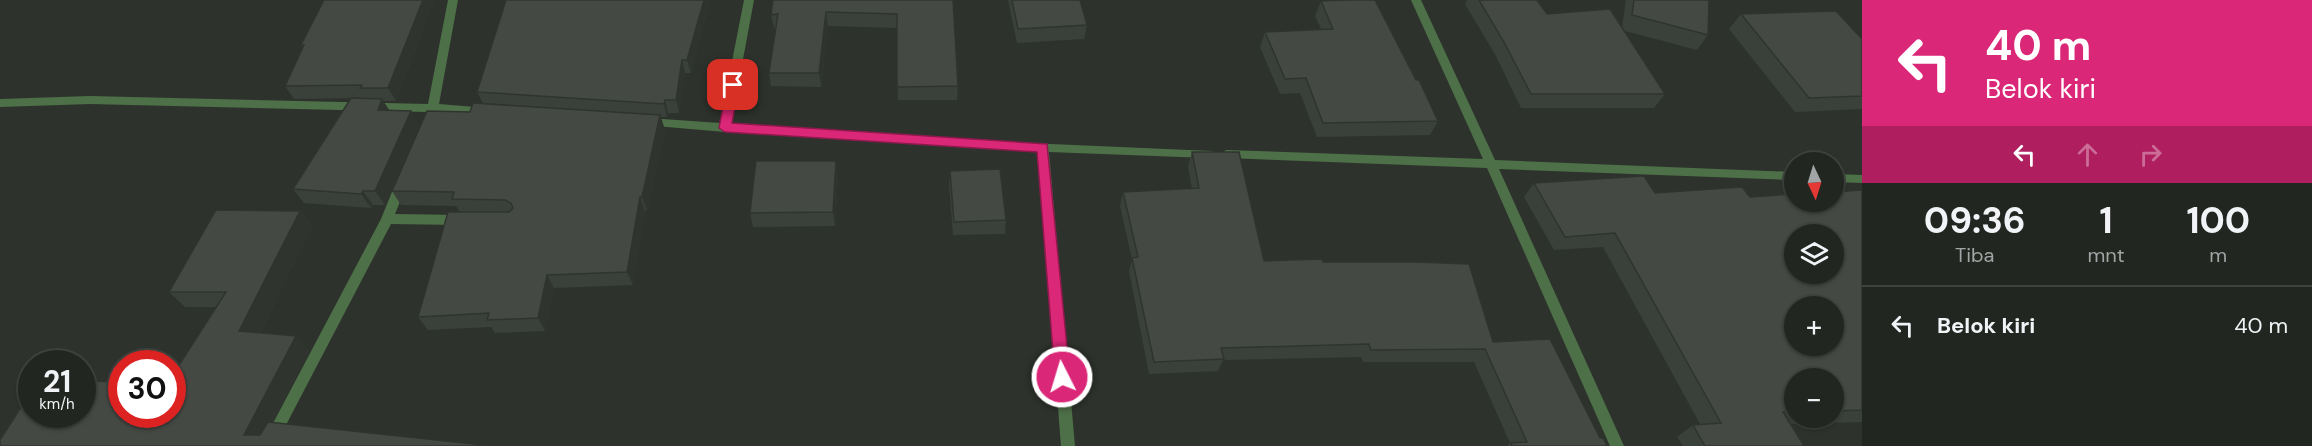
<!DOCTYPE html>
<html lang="id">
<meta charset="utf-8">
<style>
body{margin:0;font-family:"DM Sans",sans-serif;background:#2e322e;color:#f1f3f6;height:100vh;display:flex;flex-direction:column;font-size:22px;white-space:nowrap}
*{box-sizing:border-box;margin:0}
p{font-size:20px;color:#a2a5a5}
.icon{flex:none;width:33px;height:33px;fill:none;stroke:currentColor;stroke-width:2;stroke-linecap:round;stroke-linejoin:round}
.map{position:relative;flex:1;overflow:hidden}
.panel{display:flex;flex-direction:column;background:#222621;width:450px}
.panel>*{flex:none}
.guide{background:#db2777;color:#fff;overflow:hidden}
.needle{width:39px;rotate:176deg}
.tools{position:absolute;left:1784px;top:152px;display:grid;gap:12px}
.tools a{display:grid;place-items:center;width:60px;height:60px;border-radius:50%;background:#222621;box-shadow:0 2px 4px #0004,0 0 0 2px #3f433f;font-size:30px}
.speed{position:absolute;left:18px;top:350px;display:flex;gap:12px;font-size:30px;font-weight:700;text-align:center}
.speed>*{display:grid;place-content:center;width:78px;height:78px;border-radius:50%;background:#222621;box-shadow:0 2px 4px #0004,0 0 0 2px #3f433f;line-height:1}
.speed small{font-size:15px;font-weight:400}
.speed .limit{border:9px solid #d22;background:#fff;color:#111}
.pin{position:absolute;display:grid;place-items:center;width:51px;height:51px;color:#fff;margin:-26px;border-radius:12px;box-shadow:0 3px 9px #0006}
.me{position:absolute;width:66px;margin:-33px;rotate:355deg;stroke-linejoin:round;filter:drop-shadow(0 0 4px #0008)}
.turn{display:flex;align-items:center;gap:21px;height:126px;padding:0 24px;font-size:27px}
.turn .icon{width:78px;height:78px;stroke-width:2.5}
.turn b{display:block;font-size:42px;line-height:51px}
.lanes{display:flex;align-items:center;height:57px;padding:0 24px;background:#0003;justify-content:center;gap:30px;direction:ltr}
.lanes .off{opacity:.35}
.eta{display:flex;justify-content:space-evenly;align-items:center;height:102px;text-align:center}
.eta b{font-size:36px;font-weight:700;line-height:42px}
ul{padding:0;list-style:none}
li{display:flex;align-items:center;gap:18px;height:78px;padding:0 24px;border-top:2px solid #3f433f}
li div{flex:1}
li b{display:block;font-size:22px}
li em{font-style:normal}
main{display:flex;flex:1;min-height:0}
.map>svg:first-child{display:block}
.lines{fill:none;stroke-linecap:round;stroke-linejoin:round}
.street{fill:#4e7048;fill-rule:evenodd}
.wall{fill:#3a403a;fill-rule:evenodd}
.shaded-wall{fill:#30342f}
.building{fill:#444a43;stroke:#30342f;stroke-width:1.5;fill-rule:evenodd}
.route{fill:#db2777;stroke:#8e194d;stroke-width:1.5}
</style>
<main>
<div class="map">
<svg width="1862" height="446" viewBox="0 0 1862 446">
<rect width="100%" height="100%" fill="#2d332c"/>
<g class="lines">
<g class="street">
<polygon points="448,0 458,0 439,104 487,108 491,109 492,112 491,115 438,112 436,117 428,117 427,112 90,104 0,107 0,99 90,96 428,104"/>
<polygon points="744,0 754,0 731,124 980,141 1212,151 1214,154 1212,157 1208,158 1049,152 1075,446 1061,446 1038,151 725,132 644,125 642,122 648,118 720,123"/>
<polygon points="1411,0 1421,0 1495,160 1794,172 1794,180 1499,169 1624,446 1610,446 1487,168 1226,158 1220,154 1226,150 1483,159"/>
<polygon points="1833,174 1862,175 1862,183 1833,182"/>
<polygon points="402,178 408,182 395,214 460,215 464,217 466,220 464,223 460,225 391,224 275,446 261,446 381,219 396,182"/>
</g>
</g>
<g class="wall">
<polygon points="434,0 396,101 383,101 389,110 419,125 385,205 373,205 371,208 304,203 293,189 367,99 367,98 294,99 285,86 303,48 301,45"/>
<polygon points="506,0 711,0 704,21 691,73 685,73 679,113 668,113 667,117 661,117 665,130 647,211 645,211 633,285 554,288 545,331 495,333 491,327 428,330 418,317 460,212 456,206 401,205 392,191 470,112 483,103 477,92"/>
<polygon points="953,0 958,86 957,100 898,100 897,28 828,26 821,87 771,86 769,73 776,28 774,28 771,15"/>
<polygon points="1008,0 1080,0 1087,25 1084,39 1017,43"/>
<polygon points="1467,0 1537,0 1547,14 1622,27 1626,0 1709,0 1708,35 1697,50 1625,31 1665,94 1654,108 1521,108 1496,56 1465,4"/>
<polygon points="1321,1 1416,80 1438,121 1430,135 1317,137 1300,93 1280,94 1260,47 1265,32 1321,29 1315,16"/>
<polygon points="1741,14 1862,39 1862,109 1795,112 1729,29"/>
<polygon points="1192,152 1264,261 1323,262 1493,342 1607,446 1507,446 1510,443 1474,362 1363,362 1361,357 1223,360 1218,371 1149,374 1129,271 1132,259 1120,206 1123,192 1192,189 1188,166"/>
<polygon points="950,171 1006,220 1005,234 953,235 949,185"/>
<polygon points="838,175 835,226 753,227 750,213"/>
<path d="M1534,183L1655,193L1750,197L1862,190V422L1790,424L1804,446H1683L1677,437L1693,425L1700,424L1603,247L1554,250L1524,197ZM1794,378H1833V417H1794Z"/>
<polygon points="300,211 312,226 260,333 309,350 272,423 172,414 216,307 185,307 169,292"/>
</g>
<g class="shaded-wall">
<polygon points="423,0 434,0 396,101 388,88"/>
<polygon points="704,0 711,0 704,21 691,73 687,60"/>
<polygon points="826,12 828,26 821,87 819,73"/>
<polygon points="682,60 685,73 679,113 676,100"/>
<polygon points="382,99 391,113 378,110"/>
<polygon points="665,100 668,113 667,117 664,104"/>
<polygon points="411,111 419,125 385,205 375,191"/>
<polygon points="660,115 665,130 647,211 642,197"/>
<polygon points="836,161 838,175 835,226 833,212"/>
<polygon points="363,191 373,205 371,208 361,194"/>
<polygon points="640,197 645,211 633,285 627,272"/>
<polygon points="300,211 312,226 254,345 239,331"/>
<polygon points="547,275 554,288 545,331 538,318"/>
<polygon points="296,336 309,350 260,446 244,435"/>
</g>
<g class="building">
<polygon points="324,0 423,0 388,88 360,88 362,85 285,86 304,45 301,45"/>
<polygon points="506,0 704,0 687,60 682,60 676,100 665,100 664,104 477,92"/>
<polygon points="773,0 953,0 958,86 897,87 897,14 826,12 819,73 769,73 778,14 771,15"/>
<polygon points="1012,0 1080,0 1087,25 1018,29"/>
<polygon points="1346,0 1375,0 1416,80 1419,80 1438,121 1323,123 1306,78 1285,79 1265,32 1333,29 1321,1"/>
<polygon points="1479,0 1537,0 1547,14 1610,9 1665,94 1531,94 1504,42"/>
<polygon points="1634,0 1709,0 1708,35 1632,15"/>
<polygon points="1836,11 1862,39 1862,96 1809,98 1741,14"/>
<polygon points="351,98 382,99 378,110 411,111 375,191 363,191 361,194 293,189"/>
<polygon points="473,103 660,115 642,197 640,197 627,272 547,275 538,318 487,320 489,313 418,317 448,212 509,212 513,208 511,203 505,200 452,199 454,192 392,191 427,111 470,112"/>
<polygon points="1192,152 1239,152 1264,261 1322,259 1323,262 1416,262 1469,264 1493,342 1550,339 1600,438 1603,438 1607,446 1512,446 1511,443 1527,442 1485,349 1371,350 1369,344 1221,348 1224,359 1154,362 1132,258 1138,257 1123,192 1199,188"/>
<polygon points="756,161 836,161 833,212 750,213"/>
<polygon points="1000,169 1006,220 954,222 950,171"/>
<path d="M1644,176L1655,193L1742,187L1750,197L1794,194V201H1833V192L1862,190V410L1833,411V378H1794V412H1783L1804,446H1705L1693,425L1721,423L1615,233L1565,237L1534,183ZM1794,234H1833V273H1794ZM1794,306H1833V345H1794Z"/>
<polygon points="216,210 300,211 239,331 296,336 244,435 260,435 268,422 492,446 0,446 0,440 32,390 32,414 82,414 82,381 122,382 122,414 172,414 172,376 226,292 169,292"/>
</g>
<polygon class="route" points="733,81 739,85 732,123 1047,144 1070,377 1068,382 1062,384 1057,382 1055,377 1037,152 725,132 719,128 727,85"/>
</svg>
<div class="tools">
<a><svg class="needle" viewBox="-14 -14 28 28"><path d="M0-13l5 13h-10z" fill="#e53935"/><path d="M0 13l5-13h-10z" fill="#a2a5a5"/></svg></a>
<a><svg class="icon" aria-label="layers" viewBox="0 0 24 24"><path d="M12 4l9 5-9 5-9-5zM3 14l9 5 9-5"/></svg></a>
<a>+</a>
<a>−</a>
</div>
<div class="speed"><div>21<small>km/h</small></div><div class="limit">30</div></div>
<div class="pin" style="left:733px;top:85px;background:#d93025"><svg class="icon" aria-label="arrive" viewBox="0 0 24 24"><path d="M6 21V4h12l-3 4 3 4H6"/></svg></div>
<svg class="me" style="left:1062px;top:377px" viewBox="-20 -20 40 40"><circle r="17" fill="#db2777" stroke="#fff" stroke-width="3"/><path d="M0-11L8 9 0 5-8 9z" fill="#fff"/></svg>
</div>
<section class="panel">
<div class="guide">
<div class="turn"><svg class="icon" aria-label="left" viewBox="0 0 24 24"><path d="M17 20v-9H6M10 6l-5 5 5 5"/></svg><div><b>40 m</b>Belok kiri</div></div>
<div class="lanes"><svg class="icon" aria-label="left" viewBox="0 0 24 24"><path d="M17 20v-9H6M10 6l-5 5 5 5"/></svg><svg class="icon off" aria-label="ahead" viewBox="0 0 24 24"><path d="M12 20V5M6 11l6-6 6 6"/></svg><svg class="icon off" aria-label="right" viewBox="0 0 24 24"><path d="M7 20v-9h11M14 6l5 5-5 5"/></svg></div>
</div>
<div class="eta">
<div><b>09:36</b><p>Tiba</p></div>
<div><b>1</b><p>mnt</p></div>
<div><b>100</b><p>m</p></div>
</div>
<ul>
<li><svg class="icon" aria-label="left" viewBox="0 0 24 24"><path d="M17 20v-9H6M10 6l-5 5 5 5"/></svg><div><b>Belok kiri</b></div><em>40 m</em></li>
</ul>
</section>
</main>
